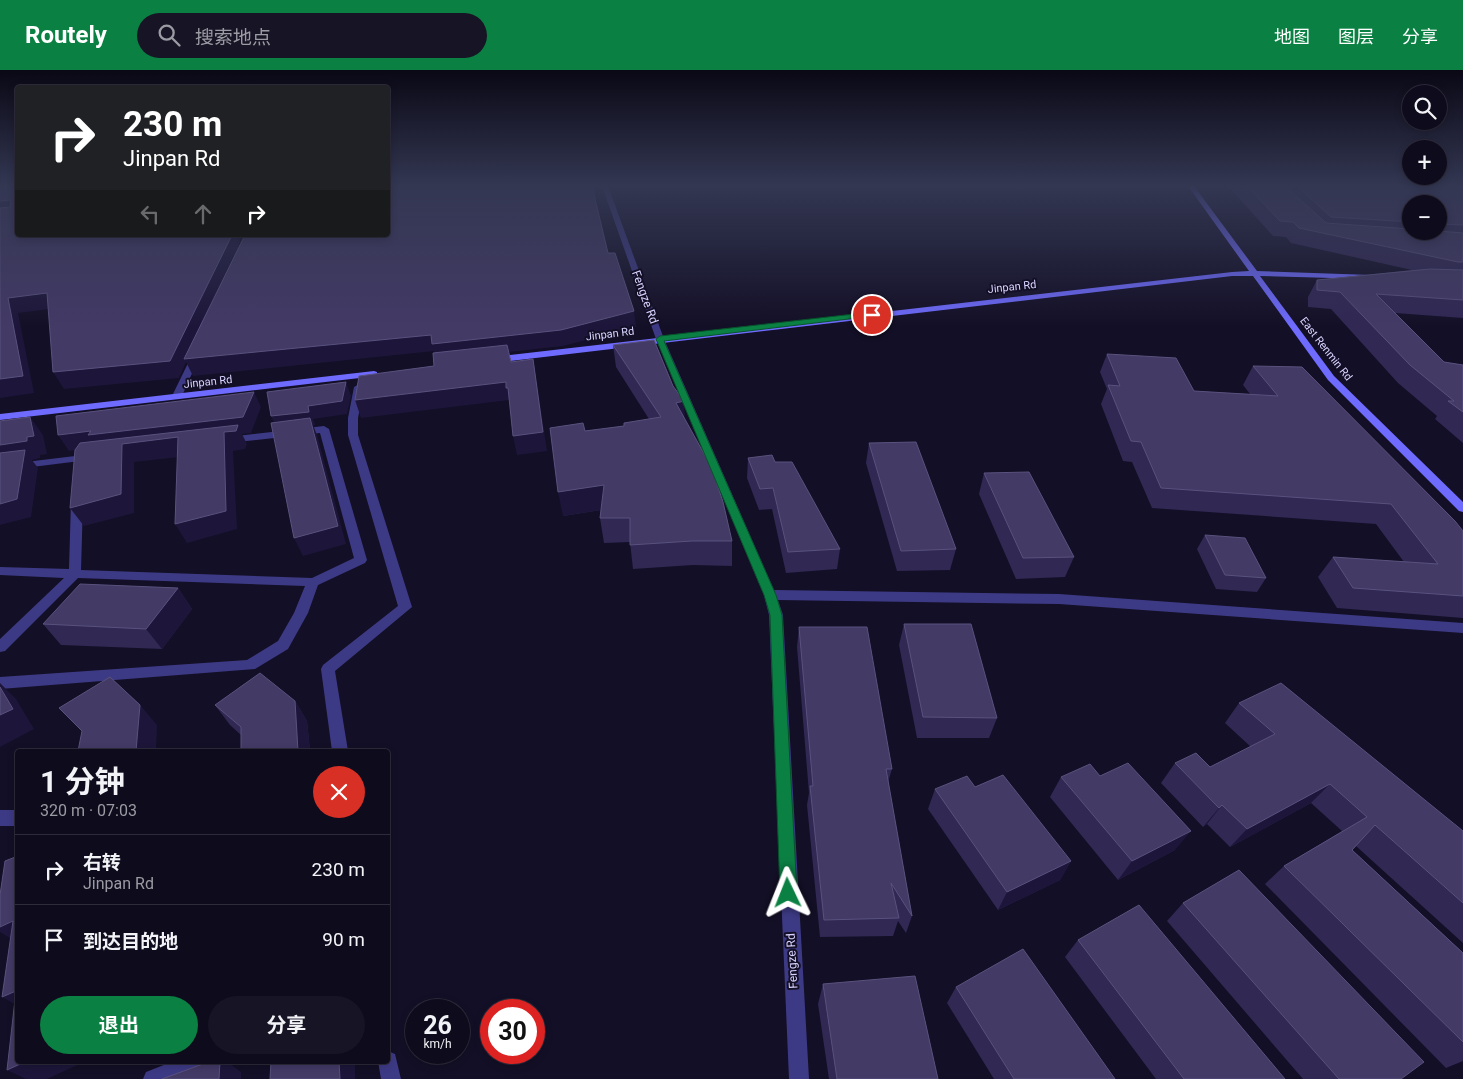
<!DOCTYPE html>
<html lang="zh">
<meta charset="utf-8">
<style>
body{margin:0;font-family:Roboto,"Noto Sans SC",sans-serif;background:#171425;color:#f1f3f6;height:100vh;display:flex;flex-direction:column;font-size:19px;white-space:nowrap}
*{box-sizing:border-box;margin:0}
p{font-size:16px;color:#9b9ba3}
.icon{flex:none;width:28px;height:28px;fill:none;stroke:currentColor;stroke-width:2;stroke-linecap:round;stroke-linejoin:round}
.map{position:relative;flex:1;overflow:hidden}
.panel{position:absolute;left:15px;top:679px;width:375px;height:315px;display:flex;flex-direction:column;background:#0e0b1c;border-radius:5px;box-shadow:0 2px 8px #0003,0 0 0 1px #2e2b3b}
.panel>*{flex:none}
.hud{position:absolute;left:15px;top:15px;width:375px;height:152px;border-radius:5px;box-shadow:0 2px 8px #0003,0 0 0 1px #2e2b3b;background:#202124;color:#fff;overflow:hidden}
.fabs{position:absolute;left:1402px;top:15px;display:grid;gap:10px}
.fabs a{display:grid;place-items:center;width:45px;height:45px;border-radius:50%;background:#0e0b1c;box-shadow:0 2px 8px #0003,0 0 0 1px #2e2b3b;font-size:25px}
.speed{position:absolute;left:405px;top:929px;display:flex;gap:10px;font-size:25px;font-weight:700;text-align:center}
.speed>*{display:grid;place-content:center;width:65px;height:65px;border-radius:50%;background:#0e0b1c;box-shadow:0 2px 8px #0003,0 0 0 1px #2e2b3b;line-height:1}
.speed small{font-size:12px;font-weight:400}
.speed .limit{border:8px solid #d22;background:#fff;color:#111}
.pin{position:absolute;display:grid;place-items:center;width:42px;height:42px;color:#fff;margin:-21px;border:2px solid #fff;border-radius:50%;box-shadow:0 1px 5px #0007}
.me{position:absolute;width:55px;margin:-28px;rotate:358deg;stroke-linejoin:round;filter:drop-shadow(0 0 4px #0008)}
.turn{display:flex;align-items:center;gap:18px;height:105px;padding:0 25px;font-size:22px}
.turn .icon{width:65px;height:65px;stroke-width:2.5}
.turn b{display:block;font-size:35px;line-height:42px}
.lanes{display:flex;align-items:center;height:48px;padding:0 25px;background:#0003;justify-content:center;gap:25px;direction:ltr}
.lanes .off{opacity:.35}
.round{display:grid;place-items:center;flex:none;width:52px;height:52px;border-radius:26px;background:#171425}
.overview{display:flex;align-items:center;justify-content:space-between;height:85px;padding:0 25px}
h1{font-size:30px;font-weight:700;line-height:38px}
.button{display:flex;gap:10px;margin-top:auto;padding:10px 25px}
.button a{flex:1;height:58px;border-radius:30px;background:#0b8043;color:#fff;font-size:20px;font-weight:700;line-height:58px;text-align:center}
.button a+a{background:#171425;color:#f1f3f6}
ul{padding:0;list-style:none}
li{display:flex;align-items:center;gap:15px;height:70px;padding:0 25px;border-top:1px solid #2e2b3b}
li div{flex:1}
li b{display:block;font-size:19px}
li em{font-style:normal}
header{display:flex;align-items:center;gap:30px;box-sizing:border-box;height:70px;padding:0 25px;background:#0b8043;color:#fff}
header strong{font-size:24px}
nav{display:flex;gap:28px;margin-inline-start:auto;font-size:18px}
.search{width:350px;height:45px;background:#171425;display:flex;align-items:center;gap:12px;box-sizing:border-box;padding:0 18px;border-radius:28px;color:#9b9ba3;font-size:19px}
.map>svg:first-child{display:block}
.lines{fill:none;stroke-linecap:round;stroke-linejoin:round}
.lane{fill:#3d3a85;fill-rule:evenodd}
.street{fill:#3d3a85;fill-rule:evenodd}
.secondary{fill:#6f6bff;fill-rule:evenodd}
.wall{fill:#312854;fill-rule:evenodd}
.shaded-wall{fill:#1d163a}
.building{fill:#433a66;stroke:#5a527e}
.route{fill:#0b8043;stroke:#07532c}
.labels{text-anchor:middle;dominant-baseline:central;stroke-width:4;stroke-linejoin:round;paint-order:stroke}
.far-street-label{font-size:11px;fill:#d9d4ff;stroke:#130f26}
.street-label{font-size:12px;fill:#d9d4ff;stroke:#130f26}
</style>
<header>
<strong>Routely</strong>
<div class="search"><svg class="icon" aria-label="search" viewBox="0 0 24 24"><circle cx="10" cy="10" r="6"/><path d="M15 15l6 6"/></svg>搜索地点</div>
<nav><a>地图</a><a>图层</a><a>分享</a></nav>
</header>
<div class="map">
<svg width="1463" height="1009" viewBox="0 0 1463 1009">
<rect width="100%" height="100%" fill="#130f26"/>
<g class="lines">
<g class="lane">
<polygon points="324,356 329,359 367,490 365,493 318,515 308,543 288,579 255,599 0,619 0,607 247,590 278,571 294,543 305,516 78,508 5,581 0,582 0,569 64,508 0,505 0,497 69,499 71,431 77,427 83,431 81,500 312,508 354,488 320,363 228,373 223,370 228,367"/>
<polygon points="92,384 96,385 96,389 0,401 0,395"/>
<rect x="0" y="740" width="18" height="16"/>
</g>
<g class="street">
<polygon points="602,116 608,116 664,269 774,520 1059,524 1463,553 1463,563 1059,534 778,530 783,545 809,1009 789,1009 769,545 764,525 656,269"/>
<polygon points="197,280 201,283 182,326 177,329 174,328 172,326 193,283"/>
<polygon points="359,314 364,317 358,348 358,365 412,537 335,601 348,681 332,681 321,599 323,595 398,536 348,365 348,348 354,317"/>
<polygon points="388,981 395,984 401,1009 381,1009 378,991 388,991"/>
<polygon points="174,991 213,991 210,998 182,1009 143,1009 146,1002"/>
</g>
<g class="secondary">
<polygon points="1188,116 1194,116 1257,201 1371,205 1372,207 1368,209 1260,206 1334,306 1463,432 1463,442 1459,441 1328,310 1253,206 1232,206 493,293 488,290 493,287 1232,202 1249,201"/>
<polygon points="374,301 377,302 377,306 0,350 0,344"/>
</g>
</g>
<g class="wall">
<path d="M1228,116H1463V248L1395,243L1444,292L1463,295V373L1435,349L1437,346L1398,313L1331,239L1308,237V227L1317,210L1412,200L1291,173L1286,167L1273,166ZM1411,134H1439V161H1411Z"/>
<polygon points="613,275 684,348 732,471 732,496 693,495 633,499 630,472 604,473 600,448 601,440 563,446 585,361 624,356 649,349 616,297"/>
<polygon points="1107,284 1194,321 1250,324 1243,315 1253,296 1463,461 1463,548 1337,538 1318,507 1333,487 1404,492 1376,454 1152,438 1132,392 1123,391 1101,334 1107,319 1100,302"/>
<polygon points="869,373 956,479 950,500 897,501 866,393"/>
<polygon points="748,388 775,392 840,479 837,499 786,503 772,439 759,440 747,408"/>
<polygon points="984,403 1074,487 1065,507 1016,509 979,424"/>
<polygon points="1205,465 1266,508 1257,522 1216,519 1197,479"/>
<polygon points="178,518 192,539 162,579 61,575 43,554"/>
<polygon points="904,554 997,648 989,668 917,668 899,575"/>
<polygon points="799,557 892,699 888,712 912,846 906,863 898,851 893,866 820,867 807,735 809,723 797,577"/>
<polygon points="295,631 307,651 310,681 241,681 241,665 230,655 215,635"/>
<polygon points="1239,633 1463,761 1463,873 1356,776 1352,780 1463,883 1463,991 1446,998 1265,814 1284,796 1342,761 1311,733 1230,777 1207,754 1203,757 1161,713 1175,693 1210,697 1251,677 1225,653"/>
<polygon points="1100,706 1175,780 1118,810 1050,727 1061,707"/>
<polygon points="975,717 1071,791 1060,810 998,840 928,739 935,719"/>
<polygon points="1183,833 1401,1009 1303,1009 1167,851"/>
<polygon points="1078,870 1285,1009 1156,1009 1065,887"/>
<polygon points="823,914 938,1009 829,1009 818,934"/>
<polygon points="956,917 1115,1009 994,1009 947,933"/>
</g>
<g class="shaded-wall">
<polygon points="11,130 18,141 0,145 0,131"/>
<polygon points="232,165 240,165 238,181 634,241 636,257 563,276 437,290 434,281 193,306 186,292 179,308 64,319 53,302"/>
<polygon points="47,223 57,238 18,243 34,323 0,328 0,309 8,228"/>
<polygon points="533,289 536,307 547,381 517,385 513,366"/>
<polygon points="346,312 351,326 347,344 313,349 315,355 313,355 317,365 346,474 303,486 294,468 278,360 271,346 308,336"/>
<polygon points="506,312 508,318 510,336 509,330 361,348 355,330"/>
<polygon points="254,322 261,337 251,363 242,364 247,374 245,379 233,381 237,459 187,473 175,454 188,386 134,392 134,443 84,456 70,438 96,377 69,381 58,365"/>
<polygon points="684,331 685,354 676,333"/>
<polygon points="30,347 43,365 47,384 40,385 40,388 32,390 38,398 31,447 0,455 0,375"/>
<polygon points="604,415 607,439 563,446 558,422"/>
<polygon points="178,518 192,539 162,579 146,559"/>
<polygon points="0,613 16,629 34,659 0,677"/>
<polygon points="295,631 307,651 310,681 298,681"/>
<polygon points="140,635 157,655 156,681 136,681"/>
<polygon points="1330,714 1311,733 1230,777 1247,759"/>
<polygon points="1222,735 1207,754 1203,757 1219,738"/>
<polygon points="1191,761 1175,780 1118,810 1132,791"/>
<polygon points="1071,791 1060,810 998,840 1007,822"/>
<polygon points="13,851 18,873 0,862 0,857"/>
<polygon points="16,921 18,936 2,927"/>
<polygon points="27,991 86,991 47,1009 26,1009 7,1000"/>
<polygon points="220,991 226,991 241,1002 241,1009 219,1009"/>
<polygon points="339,991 355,991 355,1009 340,1009"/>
</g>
<g class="building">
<polygon points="0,116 18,116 18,165 232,165 170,291 53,302 47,223 8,228 23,306 0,309 0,138 10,137 11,130 0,131"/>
<polygon points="388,116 592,116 608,183 615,183 634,241 561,260 432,274 431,265 184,289 244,167 243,165 388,165"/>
<polygon points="1247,116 1285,116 1326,153 1411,159 1411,161 1439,161 1463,163 1463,192 1458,192 1299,158 1293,152 1280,151"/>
<polygon points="1297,116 1463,116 1463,155 1439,154 1439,134 1411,134 1411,152 1331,147"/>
<polygon points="1430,199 1463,200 1463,230 1376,224 1444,292 1463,295 1463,342 1448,331 1454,331 1410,295 1340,222 1317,220 1317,210"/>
<polygon points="654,270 673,316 684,331 676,333 712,398 723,432 732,471 692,471 630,475 630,448 600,448 604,415 558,422 550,358 583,353 585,361 624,356 624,353 661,347 613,275"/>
<polygon points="507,275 511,292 533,289 543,362 513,366 508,318 506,318 506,312 355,330 359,306 434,296 433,283"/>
<polygon points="1107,284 1176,288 1194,321 1278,326 1253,296 1302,297 1455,451 1463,461 1463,526 1353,518 1333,487 1438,494 1391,434 1161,418 1141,372 1131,371 1108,315 1120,316"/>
<polygon points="346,312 342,331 308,336 309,342 271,346 267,322"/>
<polygon points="254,322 243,347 88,365 91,361 58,365 56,346"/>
<polygon points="30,347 34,366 27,367 27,371 0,375 0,351"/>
<polygon points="310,348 338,456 294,468 271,353"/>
<polygon points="238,355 236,361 224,362 226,441 175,454 178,367 122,374 121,424 70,438 75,380 80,373"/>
<polygon points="916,372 956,479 901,481 869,373"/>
<polygon points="25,380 17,429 0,434 0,383"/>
<polygon points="772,385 775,392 792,392 840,479 788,482 773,418 760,419 748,388"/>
<polygon points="1029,402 1074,487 1023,488 984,403"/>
<polygon points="1205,465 1245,468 1266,508 1225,505"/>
<polygon points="80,514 178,518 146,559 43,554"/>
<polygon points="904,554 971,554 997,648 923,647"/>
<polygon points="799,557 867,557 892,699 886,699 912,846 891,813 899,848 824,850 810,716 813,716"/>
<polygon points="260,603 295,631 298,681 241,681 241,657 215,635"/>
<polygon points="110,607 140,635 136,681 78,681 82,661 59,638"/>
<polygon points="1281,613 1463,761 1463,833 1375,755 1352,780 1463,883 1463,972 1284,796 1367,747 1330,714 1247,759 1222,735 1219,738 1175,693 1196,683 1210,697 1275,664 1239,633"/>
<polygon points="0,617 13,639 0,645"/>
<polygon points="1128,693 1191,761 1132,791 1061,707 1090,694 1100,706"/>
<polygon points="1003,705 1071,791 1007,822 935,719 967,706 975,717"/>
<polygon points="18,786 18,991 27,991 7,1000 16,921 2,927 13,851 0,857 0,825 5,791"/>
<polygon points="1239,800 1424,992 1401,1009 1339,1009 1183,833"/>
<polygon points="1139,835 1285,1009 1184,1009 1078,870"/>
<polygon points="1023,879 1115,1009 1014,1009 956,917"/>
<polygon points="915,906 938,1009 837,1009 823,914"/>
<polygon points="211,991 220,991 219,1009 162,1009"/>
<polygon points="271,991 339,991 340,1009 270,1009"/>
</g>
<linearGradient id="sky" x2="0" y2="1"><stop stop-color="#0a0815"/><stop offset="0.45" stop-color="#333752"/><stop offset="1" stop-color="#333752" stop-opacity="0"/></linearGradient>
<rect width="1463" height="257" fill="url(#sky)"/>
<polygon class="route" points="872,242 875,245 874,246 664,271 776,525 782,545 797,823 794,828 788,831 783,828 780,823 770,545 764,525 656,269 660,266"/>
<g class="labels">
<g class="far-street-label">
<text transform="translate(1012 217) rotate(-6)">Jinpan Rd</text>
<text transform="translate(610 264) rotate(-7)">Jinpan Rd</text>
<text transform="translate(1326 279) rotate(52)">East Renmin Rd</text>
<text transform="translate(208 312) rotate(-6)">Jinpan Rd</text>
</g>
<g class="street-label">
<text transform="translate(645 227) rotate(70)">Fengze Rd</text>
<text transform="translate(792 891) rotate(-93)">Fengze Rd</text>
</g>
</g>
</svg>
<div class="fabs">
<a><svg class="icon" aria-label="search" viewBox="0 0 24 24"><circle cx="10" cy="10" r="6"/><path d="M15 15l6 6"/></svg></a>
<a>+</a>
<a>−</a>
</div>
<div class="speed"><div>26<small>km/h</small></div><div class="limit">30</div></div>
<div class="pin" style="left:872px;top:245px;background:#d93025"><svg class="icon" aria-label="arrive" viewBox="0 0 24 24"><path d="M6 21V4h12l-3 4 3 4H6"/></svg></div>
<svg class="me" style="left:788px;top:823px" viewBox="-20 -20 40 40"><path d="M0-17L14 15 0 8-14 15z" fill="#0b8043" stroke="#fff" stroke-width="4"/></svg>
<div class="hud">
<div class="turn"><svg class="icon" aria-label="right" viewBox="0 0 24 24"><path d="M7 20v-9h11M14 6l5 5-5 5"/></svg><div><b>230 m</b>Jinpan Rd</div></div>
<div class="lanes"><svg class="icon off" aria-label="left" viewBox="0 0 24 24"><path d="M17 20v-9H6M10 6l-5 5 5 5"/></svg><svg class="icon off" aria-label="ahead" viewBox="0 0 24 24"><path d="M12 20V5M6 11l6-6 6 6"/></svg><svg class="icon" aria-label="right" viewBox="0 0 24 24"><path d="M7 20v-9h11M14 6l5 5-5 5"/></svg></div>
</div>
<section class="panel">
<div class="overview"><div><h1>1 分钟</h1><p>320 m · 07:03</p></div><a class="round" style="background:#d93025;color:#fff"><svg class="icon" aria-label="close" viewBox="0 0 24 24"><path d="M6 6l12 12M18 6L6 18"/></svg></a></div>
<ul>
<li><svg class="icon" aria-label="right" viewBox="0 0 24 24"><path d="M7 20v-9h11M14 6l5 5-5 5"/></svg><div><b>右转</b><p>Jinpan Rd</p></div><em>230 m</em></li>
<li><svg class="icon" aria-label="arrive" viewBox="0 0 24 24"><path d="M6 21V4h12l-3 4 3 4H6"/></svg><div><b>到达目的地</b></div><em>90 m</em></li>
</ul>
<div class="button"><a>退出</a><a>分享</a></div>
</section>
</div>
